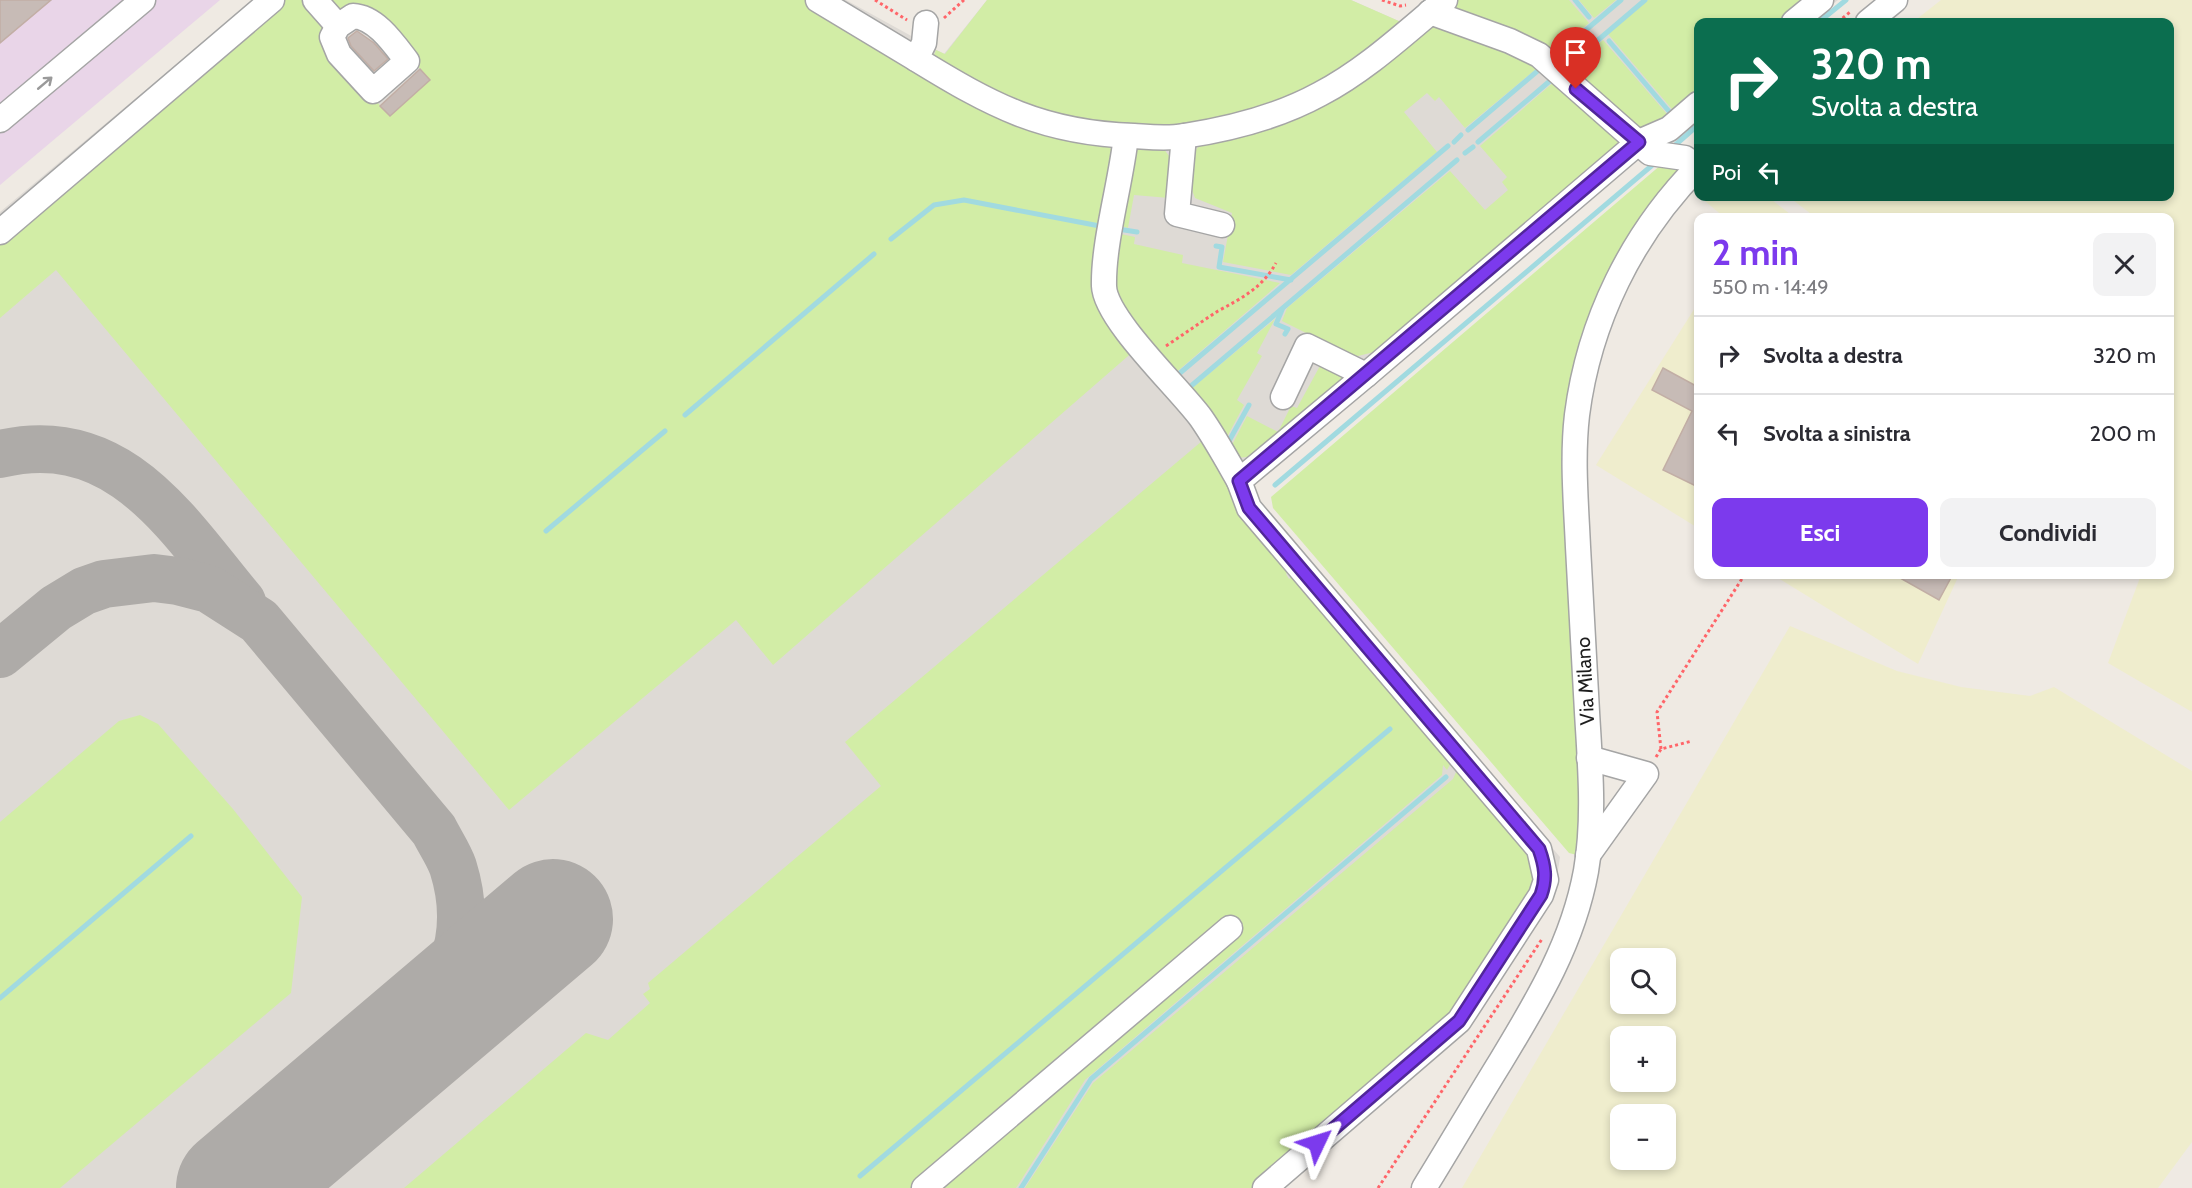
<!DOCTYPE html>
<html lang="it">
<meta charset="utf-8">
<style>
body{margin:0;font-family:Cabin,sans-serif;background:#f2f2f3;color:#2b2b33;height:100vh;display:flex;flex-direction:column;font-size:22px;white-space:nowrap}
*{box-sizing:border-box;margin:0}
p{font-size:20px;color:#7c7c81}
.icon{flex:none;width:33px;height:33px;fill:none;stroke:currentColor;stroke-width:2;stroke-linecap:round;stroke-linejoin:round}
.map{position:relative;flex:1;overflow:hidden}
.details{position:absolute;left:1694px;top:213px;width:480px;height:366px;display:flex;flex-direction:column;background:#fff;border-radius:12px;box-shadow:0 3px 9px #0003}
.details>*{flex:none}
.banner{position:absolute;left:1694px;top:18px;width:480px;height:183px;border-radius:12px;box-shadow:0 3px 9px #0003;background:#0b6e4f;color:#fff;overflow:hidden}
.buttons{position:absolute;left:1610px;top:948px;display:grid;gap:12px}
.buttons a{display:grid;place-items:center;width:66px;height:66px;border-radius:12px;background:#fff;box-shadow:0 3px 9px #0003;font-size:30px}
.pin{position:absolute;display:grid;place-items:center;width:51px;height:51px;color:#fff;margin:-62px -26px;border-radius:50% 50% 50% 0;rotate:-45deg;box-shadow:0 0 6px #0007}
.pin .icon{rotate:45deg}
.me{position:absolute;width:66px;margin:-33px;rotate:49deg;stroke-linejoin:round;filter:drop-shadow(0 0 4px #0008)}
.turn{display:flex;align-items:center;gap:21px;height:126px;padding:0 18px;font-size:27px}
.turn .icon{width:78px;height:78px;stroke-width:2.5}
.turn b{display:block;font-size:42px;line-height:51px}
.then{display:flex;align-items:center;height:57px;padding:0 18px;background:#0003;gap:12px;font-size:22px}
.round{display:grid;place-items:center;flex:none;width:63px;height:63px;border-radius:12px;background:#f2f2f3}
.overview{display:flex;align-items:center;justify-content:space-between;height:102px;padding:0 18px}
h1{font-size:36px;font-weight:700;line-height:45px;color:#7c3aed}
.button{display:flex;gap:12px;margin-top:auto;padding:12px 18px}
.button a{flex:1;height:69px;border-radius:12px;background:#7c3aed;color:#fff;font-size:24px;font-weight:700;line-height:69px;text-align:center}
.button a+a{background:#f2f2f3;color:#2b2b33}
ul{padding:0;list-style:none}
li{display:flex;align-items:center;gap:18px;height:78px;padding:0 18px;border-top:2px solid #e1e1e2}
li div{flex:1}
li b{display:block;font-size:22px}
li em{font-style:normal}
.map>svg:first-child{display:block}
.industrial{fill:#e9d5e8}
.airport{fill:#dedad5}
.farmland{fill:#efedcd;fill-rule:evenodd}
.grass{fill:#d2eda6}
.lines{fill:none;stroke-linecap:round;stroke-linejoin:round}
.stream{stroke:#a1dae0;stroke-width:5}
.taxiway{stroke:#aeaba8;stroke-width:48}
.runway{stroke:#aeaba8;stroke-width:120}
.building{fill:#c7bbb6;stroke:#c2aea5;stroke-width:1.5}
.minor-casing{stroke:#a5a5a5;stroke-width:27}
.path{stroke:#ff6569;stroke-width:3;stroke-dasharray:3 3;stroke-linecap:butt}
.minor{stroke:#fff;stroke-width:24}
.oneway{stroke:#9a9a9a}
.route-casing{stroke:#51269a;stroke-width:15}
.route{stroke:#7c3aed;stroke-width:10}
.labels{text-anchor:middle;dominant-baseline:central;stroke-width:5;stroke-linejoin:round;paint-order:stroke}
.street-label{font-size:20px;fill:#1e1e1e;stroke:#fff}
</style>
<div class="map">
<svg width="2192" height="1188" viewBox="0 0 2192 1188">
<rect width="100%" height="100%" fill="#efeae3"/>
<polygon class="industrial" points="0,0 220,0 0,185"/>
<polygon class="airport" points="253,0 846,0 944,54 987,0 1351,0 1401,22 1427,0 1838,0 1811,22 1698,22 1698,119 1669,144 1647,143 1250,482 1254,496 1560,857 1555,890 1277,1188 0,1188 0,212"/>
<g class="farmland">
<polygon points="1941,0 2192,0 2192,712 2108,663 2141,575 2169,574 2169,218 1815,217 1789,197 2169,196 2169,22 1913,22"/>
<polygon points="1700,197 1768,197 1794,217 1724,217"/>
<polygon points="1698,303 1698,528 1596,465"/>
<polygon points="1773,575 1959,575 1918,664"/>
<path d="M1790,626L1897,671L1961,687L2030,696L2054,687L2192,771V1142L2158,1188H1462ZM1620,958H1665V1004H1620ZM1665,1036V1082H1620V1036ZM1665,1114V1160H1620V1114Z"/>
</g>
<g class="grass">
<polygon points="283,0 309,0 328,31 320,40 390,116 420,69 393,35 340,16 326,0 805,0 961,95 1107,144 1113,152 1101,259 1135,350 773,665 736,620 509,810 56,270 0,318 0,239"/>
<polygon points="987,0 1351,0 1401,22 1400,30 1283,105 1163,130 1039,115 931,62 936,50 945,54"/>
<polygon points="1454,0 1569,0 1589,23 1549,56 1451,18"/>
<polygon points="1579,0 1616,0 1594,18"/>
<polygon points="1648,0 1813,0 1787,22 1698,22 1698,98 1677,115 1608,34"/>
<path d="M1430,23L1541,65L1465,128L1439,97L1435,101L1427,93L1404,112L1437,152L1291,275L1223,262L1232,213L1195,198C1188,182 1187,160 1199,146C1209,135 1233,136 1246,129C1308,96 1369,58 1430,23Z"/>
<polygon points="1603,40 1672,120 1644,128 1634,128 1564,72"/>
<polygon points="1555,81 1619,141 1618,150 1382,350 1358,356 1348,354 1282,321 1287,308 1450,171 1485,210 1508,190 1502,182 1507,177 1480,146"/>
<polygon points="1143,144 1161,145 1172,160 1169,198 1134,195 1128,228 1118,225 1134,149"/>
<polygon points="1662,164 1678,165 1683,175 1584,349 1582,834 1577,855 1569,853 1273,508 1271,497"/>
<polygon points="1116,233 1135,237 1134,244 1183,255 1182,263 1280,283 1173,375 1125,320 1110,267"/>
<polygon points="1275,319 1257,353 1262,356 1237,400 1244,405 1226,439 1233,443 1247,416 1278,432 1291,406 1297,408 1321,364 1343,374 1341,385 1257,456 1237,458 1184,388 1188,383 1192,388"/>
<polygon points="1208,436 1228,487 1294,566 1286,574 1289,579 1297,573 1451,763 1447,770 1443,765 1442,775 1085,1080 1016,1188 932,1188 1223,925 912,1188 404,1188 586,1033 608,1040 650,1003 643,994 650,989 648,983 881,786 845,742"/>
<polygon points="140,715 158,724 233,809 302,897 291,993 60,1188 0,1188 0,822 119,721"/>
<polygon points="1459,765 1529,847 1537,881 1451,1018 1255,1188 1025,1188 1093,1083 1453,779"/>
</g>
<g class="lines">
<g class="stream">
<polyline points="1575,0 1589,17"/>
<polyline points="1819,22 1846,0"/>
<polyline points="1573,41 1621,0"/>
<polyline points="1609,41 1673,116"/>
<polyline points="1584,52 1645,0"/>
<polyline points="1553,58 1567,46"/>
<polyline points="1564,69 1577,58"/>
<polyline points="1468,130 1541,68"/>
<polyline points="1454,142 1461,135"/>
<polyline points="1478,142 1551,80"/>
<polyline points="1673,147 1698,125"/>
<polyline points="1465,153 1473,147"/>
<polyline points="1118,229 1137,232"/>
<polyline points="891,239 934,205 964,200 1105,227"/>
<polyline points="1216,246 1222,247 1219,267 1291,280"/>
<polyline points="1282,310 1276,324 1288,329 1285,334"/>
<polyline points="1180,373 1448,146"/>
<polyline points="1191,386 1457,160"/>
<polyline points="685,415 874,254"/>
<polyline points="1229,441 1249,405"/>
<polyline points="1275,485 1656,162"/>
<polyline points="546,531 665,431"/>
<polyline points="0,998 191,836"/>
<polyline points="860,1176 1390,729"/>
<polyline points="1021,1188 1091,1079 1446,777"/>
</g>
<g class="taxiway">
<path d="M0,454C119,426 176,523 242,602"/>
<path d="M0,654L56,608L84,591L104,584L154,578L178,581L209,589L259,621L434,830C440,842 449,855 453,867C477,943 445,992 400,1049"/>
</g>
<polyline class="runway" points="236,1188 553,919"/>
</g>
<g class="building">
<polygon points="0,0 51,0 0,43"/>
<polygon points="357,31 374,43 388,59 374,71 351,46 348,38"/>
<polygon points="420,69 430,80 390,116 380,106"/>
<polygon points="1663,368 1698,387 1698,487 1663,470 1692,411 1652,390"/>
<polygon points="1893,574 1953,574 1939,600"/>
</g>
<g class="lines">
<g class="minor-casing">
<g id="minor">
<polyline points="315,0 338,26"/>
<polyline points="818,0 916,59"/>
<polyline points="1430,12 1510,41 1539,55 1650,153 1685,158 1698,167"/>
<path d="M353,16C376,17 394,44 407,61L373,91L339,54L332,37L338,26Z"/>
<polyline points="1794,22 1821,0"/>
<polyline points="1868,22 1895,0"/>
<path d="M926,23L924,43L916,59C991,105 1042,133 1134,136C1150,137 1167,139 1184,136"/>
<polyline points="0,120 143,0"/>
<path d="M1126,136C1121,183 1103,242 1104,286C1105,319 1179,388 1201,418C1215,438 1227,460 1239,481"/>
<path d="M1222,225L1177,214L1184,136C1230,129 1278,117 1320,94C1366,70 1405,33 1445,0"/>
<polyline points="0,232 272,0"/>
<polyline points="1366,375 1639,142 1669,129 1698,104"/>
<polyline points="1588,855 1646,774 1589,758"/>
<polyline points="924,1188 1230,928"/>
<polyline points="1265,1188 1459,1021 1541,895 1546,880 1539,849 1249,508 1239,481 1366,375 1307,346 1283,397"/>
<path d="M1424,1188C1450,1146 1475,1103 1501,1061C1538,1000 1573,942 1586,871C1595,819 1590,764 1587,712C1584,657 1581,602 1578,547C1576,503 1572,458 1577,415C1589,321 1632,234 1698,167"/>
</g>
</g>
<g class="path">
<polyline points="875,0 907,20"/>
<polyline points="1382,0 1400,6 1406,5"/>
<polyline points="944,18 964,0"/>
<polyline points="1838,22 1850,12"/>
<path d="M1166,346C1184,334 1201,322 1218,311C1242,298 1262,288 1276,263"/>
<polyline points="1661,749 1657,712 1745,574"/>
<polyline points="1656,757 1661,749 1692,741"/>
<polyline points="1378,1188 1542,939"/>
</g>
<use href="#minor" class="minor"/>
</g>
<defs><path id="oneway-shaft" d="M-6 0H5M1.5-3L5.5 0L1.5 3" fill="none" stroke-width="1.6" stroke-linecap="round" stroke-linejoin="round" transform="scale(1.5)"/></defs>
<use class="oneway" href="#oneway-shaft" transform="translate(45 83) rotate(-40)"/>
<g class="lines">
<g class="route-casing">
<path id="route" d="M1317,1143L1459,1021L1541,895C1547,878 1545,866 1539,849L1249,508L1239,481L1639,142L1576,89"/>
</g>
<use href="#route" class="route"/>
</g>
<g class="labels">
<g class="street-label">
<text transform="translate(1585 681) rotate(-93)">Via Milano</text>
</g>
</g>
</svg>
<div class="buttons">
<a><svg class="icon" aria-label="search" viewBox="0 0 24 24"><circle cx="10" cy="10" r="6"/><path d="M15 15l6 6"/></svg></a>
<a>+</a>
<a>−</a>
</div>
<div class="pin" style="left:1576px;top:89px;background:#d93025"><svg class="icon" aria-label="arrive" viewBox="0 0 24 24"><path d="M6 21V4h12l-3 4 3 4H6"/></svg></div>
<svg class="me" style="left:1317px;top:1143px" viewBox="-20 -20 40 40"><path d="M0-17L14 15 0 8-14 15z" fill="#7c3aed" stroke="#fff" stroke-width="4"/></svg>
<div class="banner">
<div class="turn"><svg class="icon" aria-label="right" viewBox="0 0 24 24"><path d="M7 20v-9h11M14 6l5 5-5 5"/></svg><div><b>320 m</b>Svolta a destra</div></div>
<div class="then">Poi<svg class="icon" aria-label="left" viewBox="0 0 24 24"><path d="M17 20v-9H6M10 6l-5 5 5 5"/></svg></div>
</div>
<section class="details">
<div class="overview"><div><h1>2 min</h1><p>550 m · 14:49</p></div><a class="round"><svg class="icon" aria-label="close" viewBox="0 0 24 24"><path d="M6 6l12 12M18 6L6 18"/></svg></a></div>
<ul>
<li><svg class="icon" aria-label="right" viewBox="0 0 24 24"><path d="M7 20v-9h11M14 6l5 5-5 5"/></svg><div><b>Svolta a destra</b></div><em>320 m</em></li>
<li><svg class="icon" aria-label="left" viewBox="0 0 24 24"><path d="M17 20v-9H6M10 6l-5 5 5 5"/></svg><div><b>Svolta a sinistra</b></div><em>200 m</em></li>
</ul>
<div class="button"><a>Esci</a><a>Condividi</a></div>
</section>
</div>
